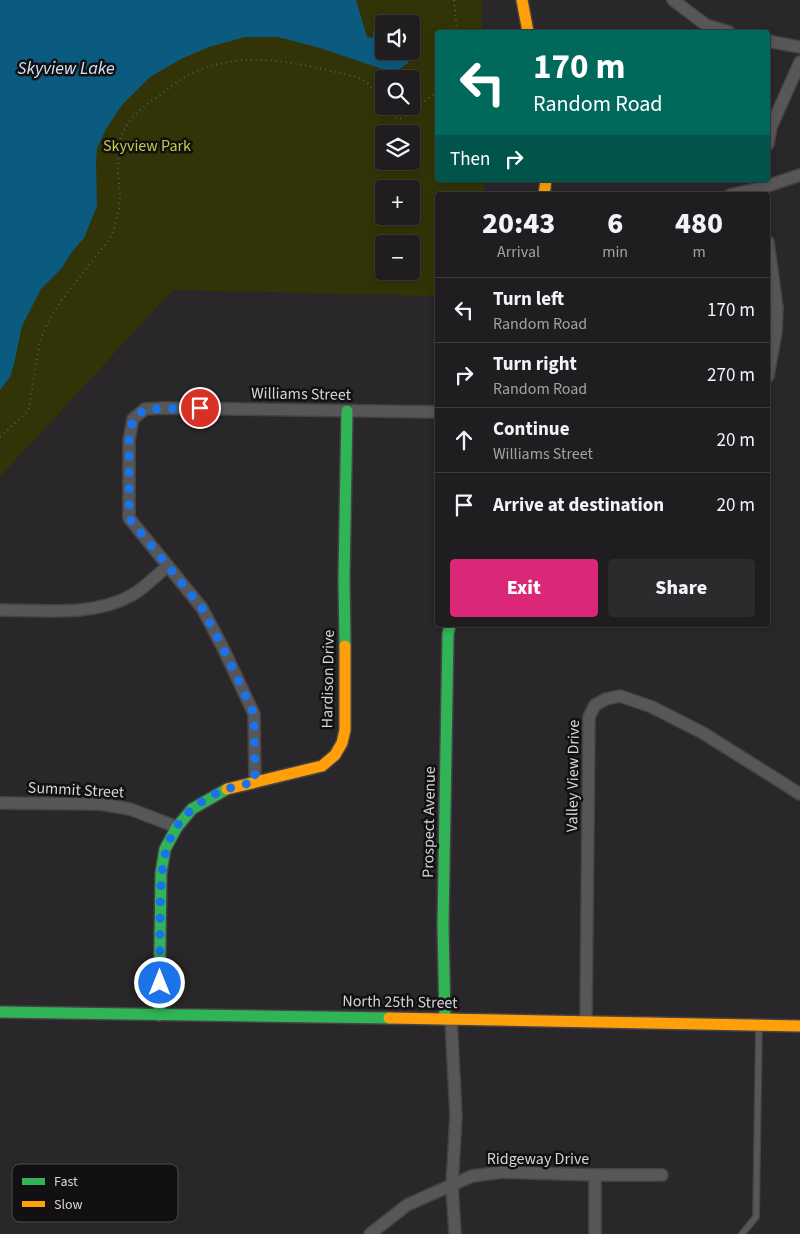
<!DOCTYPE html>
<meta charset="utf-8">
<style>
body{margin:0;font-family:"Source Sans 3",sans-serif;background:#2c2a2c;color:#f1f3f6;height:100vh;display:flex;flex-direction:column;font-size:19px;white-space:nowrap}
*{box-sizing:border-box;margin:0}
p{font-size:16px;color:#a1a2a4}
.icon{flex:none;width:28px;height:28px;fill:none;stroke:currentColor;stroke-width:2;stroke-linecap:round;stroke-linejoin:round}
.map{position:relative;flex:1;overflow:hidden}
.details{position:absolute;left:435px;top:192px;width:335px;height:435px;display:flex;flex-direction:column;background:#1f1d1f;border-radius:5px;box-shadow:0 2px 8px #0003,0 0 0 1px #3c3b3d}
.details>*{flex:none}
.guide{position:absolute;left:435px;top:30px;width:335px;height:152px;border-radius:5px;box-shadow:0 2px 8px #0003,0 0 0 1px #3c3b3d;background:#00695c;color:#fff;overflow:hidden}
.buttons{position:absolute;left:375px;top:15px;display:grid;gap:10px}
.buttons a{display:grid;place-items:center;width:45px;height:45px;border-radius:5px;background:#1f1d1f;box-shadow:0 2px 8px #0003,0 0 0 1px #3c3b3d;font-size:25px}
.pin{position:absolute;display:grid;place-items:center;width:42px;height:42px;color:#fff;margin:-21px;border:2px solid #fff;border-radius:50%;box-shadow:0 1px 5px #0007}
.me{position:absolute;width:55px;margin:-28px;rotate:0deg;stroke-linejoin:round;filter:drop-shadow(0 0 4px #0008)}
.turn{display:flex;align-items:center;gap:18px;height:105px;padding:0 15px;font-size:22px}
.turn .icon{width:65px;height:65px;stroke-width:2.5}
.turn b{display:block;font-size:35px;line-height:42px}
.then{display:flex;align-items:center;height:48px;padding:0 15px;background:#0003;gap:10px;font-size:19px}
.eta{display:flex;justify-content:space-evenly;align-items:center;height:85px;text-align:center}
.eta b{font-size:30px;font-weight:800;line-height:35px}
.action{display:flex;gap:10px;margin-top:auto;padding:10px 15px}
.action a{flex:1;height:58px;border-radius:5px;background:#db2777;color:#fff;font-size:20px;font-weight:800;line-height:58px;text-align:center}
.action a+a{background:#2c2a2c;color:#f1f3f6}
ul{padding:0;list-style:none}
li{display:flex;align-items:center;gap:15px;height:65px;padding:0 15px;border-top:1px solid #3c3b3d}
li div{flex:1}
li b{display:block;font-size:19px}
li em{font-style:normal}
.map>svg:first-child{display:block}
.green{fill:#323306;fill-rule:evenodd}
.water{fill:#0a5b7f}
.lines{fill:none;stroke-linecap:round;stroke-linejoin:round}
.lane-casing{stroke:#454345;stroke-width:8}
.street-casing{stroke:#454345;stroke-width:14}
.fast-casing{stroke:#454345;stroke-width:14}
.slow-casing{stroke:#454345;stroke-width:14}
.path{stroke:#5a585a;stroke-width:2;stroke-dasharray:1 4;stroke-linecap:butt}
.lane{stroke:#585758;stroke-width:5.5}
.street{stroke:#585758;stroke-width:11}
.fast{stroke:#30b455;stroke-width:11}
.slow{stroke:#ff9f0a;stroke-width:11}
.route{stroke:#1a73e8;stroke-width:9;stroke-dasharray:0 16.2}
.labels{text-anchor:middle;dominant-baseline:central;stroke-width:5;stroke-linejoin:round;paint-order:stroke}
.park-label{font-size:16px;fill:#c3ca45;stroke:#121012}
.street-label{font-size:16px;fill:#d6d3d6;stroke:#121012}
.water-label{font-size:18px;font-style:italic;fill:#cfe5f4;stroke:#121012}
.key{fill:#121012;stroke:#4d4a4d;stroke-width:1}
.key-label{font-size:14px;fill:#d6d3d6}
</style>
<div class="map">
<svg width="800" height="1234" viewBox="0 0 800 1234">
<rect width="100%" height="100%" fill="#292729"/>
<path class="green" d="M0,0H482V32H438V180H484V195H438L437,296L173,290L0,477ZM384,24H411V51H384ZM384,79H411V106H384ZM384,134H411V161H384ZM384,189H411V216H384ZM384,244H411V271H384Z"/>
<polygon class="water" points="0,0 356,0 367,37 373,38 373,32 378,29 384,30 384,51 409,51 408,63 399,69 388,71 320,48 278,37 245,37 209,47 181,59 150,77 122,105 106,129 97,148 96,162 97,206 84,238 72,252 61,269 41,289 22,326 14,364 10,377 0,390"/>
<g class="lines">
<g class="lane-casing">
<polyline id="lane" points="742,1234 756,1217 759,1025"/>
</g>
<g class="street-casing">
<g id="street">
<polyline points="673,0 706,25 729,32"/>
<polyline points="768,41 800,47"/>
<polyline points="768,144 771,127 800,62"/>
<polyline points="730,195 761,188 800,175"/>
<polyline points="768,242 777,308 776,331 768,376"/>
<path d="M0,610C42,610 94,617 132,595C145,588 156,575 168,566"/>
<polyline points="255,782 254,714 223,648 202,608 129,518 129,440 133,419 145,409 163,408 438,412"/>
<polyline points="0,803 100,804 130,809 177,827"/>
<polyline points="451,1019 456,1116 452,1185 455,1234"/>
<polyline points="586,1021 589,717 595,705 606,699 620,696 652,707 703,733 800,794"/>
<polyline points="370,1234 407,1205 472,1176 503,1172 595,1175 662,1175"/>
<polyline points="595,1234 595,1175"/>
</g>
</g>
<g class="fast-casing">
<g id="fast">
<polyline points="345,646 344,578 347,411"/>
<polyline points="0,1012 389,1018"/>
<polyline points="159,1015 161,873 165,849 177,827 192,809 227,789"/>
<polyline points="445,1019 443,925 448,634 450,625"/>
</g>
</g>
<g class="slow-casing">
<g id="slow">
<polyline points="522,0 528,32"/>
<polyline points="544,195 546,180"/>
<polyline points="227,789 322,766 335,755 342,743 345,730 345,646"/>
<polyline points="389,1018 800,1026"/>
</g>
</g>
<g class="path">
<polyline points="454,0 457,32"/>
<path d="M0,437L27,412L29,408L40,341L46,326L60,302L109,240L114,229L119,209L120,197L118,168L119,143C125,121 142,107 160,95C169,88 179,80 188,75C245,47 300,64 357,77C362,79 367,82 370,86C380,97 385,121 403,118L438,91"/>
</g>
<use href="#lane" class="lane"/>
<use href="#street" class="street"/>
<use href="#fast" class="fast"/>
<use href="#slow" class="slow"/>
</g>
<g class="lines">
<path class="route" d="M160,983C160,960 160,937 160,914C161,862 162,821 215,794C227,788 241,785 255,782L254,714L223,648L202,608L129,518V440L133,419L145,409L200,408"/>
</g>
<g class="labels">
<g class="park-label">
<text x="147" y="146">Skyview Park</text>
</g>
<g class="street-label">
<text transform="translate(301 394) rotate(1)">Williams Street</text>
<text transform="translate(328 679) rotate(-89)">Hardison Drive</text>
<text transform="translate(573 776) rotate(-89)">Valley View Drive</text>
<text transform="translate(76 790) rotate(3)">Summit Street</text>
<text transform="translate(429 822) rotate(-89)">Prospect Avenue</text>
<text transform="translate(400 1002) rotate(1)">North 25th Street</text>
<text x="538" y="1159">Ridgeway Drive</text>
</g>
<g class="water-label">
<text x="66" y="68">Skyview Lake</text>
</g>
</g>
<rect x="12" y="1164" width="166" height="58" rx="8" class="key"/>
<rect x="22" y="1178" width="23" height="7" fill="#30b455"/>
<rect x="22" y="1201" width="23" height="6" fill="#ff9f0a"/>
<g class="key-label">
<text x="54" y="1186">Fast</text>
<text x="54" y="1209">Slow</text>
</g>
</svg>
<div class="buttons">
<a><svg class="icon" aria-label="sound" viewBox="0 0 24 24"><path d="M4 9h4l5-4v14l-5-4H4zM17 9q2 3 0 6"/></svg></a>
<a><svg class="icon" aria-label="search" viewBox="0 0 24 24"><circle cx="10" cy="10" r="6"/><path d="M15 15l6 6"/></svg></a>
<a><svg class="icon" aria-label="layers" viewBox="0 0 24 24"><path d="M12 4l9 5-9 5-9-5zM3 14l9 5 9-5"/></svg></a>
<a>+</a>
<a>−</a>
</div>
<div class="pin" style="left:200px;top:408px;background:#d93025"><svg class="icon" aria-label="arrive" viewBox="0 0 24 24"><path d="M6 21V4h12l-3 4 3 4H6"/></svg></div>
<svg class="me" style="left:160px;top:983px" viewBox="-20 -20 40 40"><circle r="17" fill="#1a73e8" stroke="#fff" stroke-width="3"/><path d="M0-11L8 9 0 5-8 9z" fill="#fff"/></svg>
<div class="guide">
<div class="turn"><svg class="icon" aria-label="left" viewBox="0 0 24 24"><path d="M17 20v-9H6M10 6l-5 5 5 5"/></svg><div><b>170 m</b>Random Road</div></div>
<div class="then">Then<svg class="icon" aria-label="right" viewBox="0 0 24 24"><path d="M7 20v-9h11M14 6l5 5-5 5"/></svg></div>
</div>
<section class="details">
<div class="eta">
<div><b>20:43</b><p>Arrival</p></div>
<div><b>6</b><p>min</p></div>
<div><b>480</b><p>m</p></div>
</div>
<ul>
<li><svg class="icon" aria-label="left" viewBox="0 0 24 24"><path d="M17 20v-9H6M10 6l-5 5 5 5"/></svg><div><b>Turn left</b><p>Random Road</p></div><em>170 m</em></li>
<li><svg class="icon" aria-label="right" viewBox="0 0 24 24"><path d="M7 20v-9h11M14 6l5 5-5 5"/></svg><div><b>Turn right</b><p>Random Road</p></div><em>270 m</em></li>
<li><svg class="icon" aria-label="ahead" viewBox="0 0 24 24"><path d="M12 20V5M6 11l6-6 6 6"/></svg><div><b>Continue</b><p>Williams Street</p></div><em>20 m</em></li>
<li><svg class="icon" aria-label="arrive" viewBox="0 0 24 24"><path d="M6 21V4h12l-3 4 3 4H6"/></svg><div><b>Arrive at destination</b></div><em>20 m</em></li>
</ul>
<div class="action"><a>Exit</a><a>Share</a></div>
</section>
</div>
